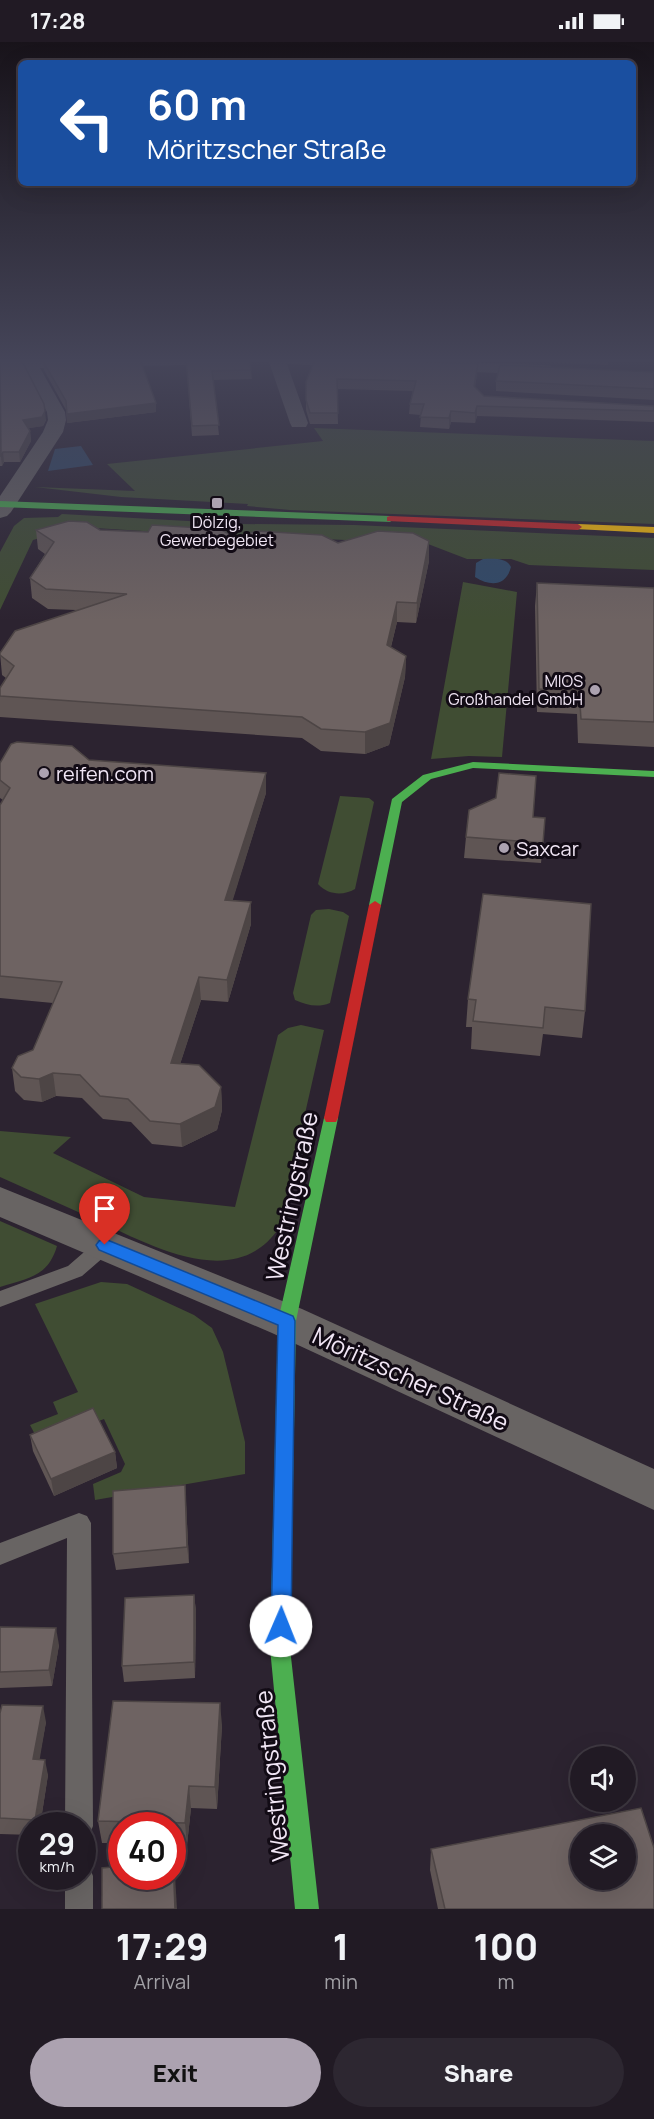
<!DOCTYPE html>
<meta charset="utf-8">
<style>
body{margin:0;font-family:Manrope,sans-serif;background:#2d2731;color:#f1f3f6;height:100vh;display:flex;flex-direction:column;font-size:22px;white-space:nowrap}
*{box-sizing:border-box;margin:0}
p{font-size:20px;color:#a2a1a6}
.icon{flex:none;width:33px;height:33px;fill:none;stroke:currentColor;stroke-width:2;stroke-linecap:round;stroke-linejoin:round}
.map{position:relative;height:1867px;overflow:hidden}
.drawer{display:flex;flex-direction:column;background:#211a24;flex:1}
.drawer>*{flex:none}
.top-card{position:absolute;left:18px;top:18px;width:618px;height:126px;border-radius:9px;box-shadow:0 6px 24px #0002,0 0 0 2px #3e3841;background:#1a4fa0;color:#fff;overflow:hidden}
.fabs{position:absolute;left:570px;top:1704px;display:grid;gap:12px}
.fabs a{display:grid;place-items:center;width:66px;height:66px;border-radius:50%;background:#211a24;box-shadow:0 6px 24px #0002,0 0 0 2px #3e3841;font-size:30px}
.speed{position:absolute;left:18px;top:1770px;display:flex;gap:12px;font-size:30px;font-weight:700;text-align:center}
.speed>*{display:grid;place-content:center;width:78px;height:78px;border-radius:50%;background:#211a24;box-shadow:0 6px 24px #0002,0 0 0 2px #3e3841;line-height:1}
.speed small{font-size:15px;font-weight:400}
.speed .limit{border:9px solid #d22;background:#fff;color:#111}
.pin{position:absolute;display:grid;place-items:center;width:51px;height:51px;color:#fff;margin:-62px -26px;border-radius:50% 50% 50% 0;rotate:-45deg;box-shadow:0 0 6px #0007}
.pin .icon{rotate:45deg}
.me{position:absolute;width:66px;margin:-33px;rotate:1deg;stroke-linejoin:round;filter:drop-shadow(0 0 4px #0008)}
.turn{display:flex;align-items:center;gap:21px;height:126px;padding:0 30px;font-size:27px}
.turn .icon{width:78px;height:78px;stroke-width:2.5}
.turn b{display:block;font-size:42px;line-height:51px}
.eta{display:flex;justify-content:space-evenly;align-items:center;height:102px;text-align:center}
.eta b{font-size:36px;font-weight:800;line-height:42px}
.primary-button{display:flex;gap:12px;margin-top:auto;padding:12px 30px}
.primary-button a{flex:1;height:69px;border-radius:36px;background:#aca2b0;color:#111;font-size:24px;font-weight:800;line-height:69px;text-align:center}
.primary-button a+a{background:#2d2731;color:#f1f3f6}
.status{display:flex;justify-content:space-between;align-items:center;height:42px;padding:0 30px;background:#211a24;direction:ltr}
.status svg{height:16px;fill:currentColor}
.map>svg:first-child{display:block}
.green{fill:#404d33}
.water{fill:#314a68}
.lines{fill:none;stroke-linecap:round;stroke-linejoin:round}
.lane{fill:#686463;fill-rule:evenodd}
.street{fill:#686463;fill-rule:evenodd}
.fast{fill:#4caf50;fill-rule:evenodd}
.slow{fill:#ffc107;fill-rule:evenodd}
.jam{fill:#c62828;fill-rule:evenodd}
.wall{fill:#5f5554}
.shaded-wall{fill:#4d4545}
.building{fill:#6e6362;stroke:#4d4545;stroke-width:1.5;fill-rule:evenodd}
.route{fill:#1a73e8;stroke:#114b97;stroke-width:1.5}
.poi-dot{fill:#aca2b0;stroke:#120b15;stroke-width:2}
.labels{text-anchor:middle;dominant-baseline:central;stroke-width:6;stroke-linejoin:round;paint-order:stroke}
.far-poi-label{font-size:16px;fill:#f1e6f5;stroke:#120b15}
.poi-label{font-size:20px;fill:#f1e6f5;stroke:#120b15;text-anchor:start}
.near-street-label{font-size:24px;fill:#f1e6f5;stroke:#120b15}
</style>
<div class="status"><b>17:28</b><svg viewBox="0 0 49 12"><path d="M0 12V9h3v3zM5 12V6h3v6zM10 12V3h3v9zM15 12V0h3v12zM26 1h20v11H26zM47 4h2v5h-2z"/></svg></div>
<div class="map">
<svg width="654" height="1867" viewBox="0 0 654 1867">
<rect width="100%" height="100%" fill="#2c2330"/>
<g class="green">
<polygon points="314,386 654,399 654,482 290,468 247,464 248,462 121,455 35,445 135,449 107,422 323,399"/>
<polygon points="62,472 242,482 354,483 654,496 654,528 529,523 511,517 467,517 428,502 263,494 243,500 177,497 143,489 79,485 33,498 0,568 0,510 14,484 24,476 58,475"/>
<polygon points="463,540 517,550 502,715 469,714 431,717"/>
<path d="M340,754L369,756L374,760L355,847C343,854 328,853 318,842Z"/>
<path d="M329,867L343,870L349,874L330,961C317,966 307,963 295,958L293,951L311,873L316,868Z"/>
<path d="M301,983L324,988L279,1186C235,1251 150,1203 96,1178C64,1164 32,1149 0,1135V1089L71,1095L53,1111L144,1155L235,1165L278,993L288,986Z"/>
<path d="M0,1179L57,1204C48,1235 28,1236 0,1245Z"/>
<polygon points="101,1240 127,1242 194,1273 212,1286 223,1310 245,1400 245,1432 95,1458 93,1442 121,1430 125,1422 104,1377 40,1402 30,1383 58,1372 53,1360 78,1350 35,1262"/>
</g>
<g class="water">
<polygon points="81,404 93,423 48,429 55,407"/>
<path d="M483,517C493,517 506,515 511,525C506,544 491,545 475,535L476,521Z"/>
</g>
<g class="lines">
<g class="lane">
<polygon points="105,1196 112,1198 115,1203 112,1208 82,1234 0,1265 0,1249 68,1224 98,1198"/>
<polygon points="79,1471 87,1474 91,1481 93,1784 89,1794 82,1796 82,1784 65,1784 67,1496 0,1523 0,1501"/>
<polygon points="82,1821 89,1824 93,1834 93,1867 65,1867 65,1834 82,1834"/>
</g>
<g class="street">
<polygon points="18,317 237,317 229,322 40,326 65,370 66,378 63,390 11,470 7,474 0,476 0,454 43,390 48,378 47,370"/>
<polygon points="268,317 366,317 368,320 365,324 359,325 287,322 308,381 306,385 292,385 290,381"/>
<polygon points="435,319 545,323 551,324 554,328 551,332 545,333 429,328 426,324 429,320"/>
<polygon points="0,1145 302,1267 654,1427 654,1468 272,1291 0,1175"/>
</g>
<g class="fast">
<polygon points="0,459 390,474 394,477 390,480 0,465"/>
<polygon points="473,720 654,729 654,735 473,726 431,737 402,760 381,863 380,866 370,866 369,863 392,757 423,733"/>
<polygon points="331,1071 336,1072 338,1076 296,1279 290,1606 319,1867 295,1867 270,1606 278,1279 324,1076 326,1072"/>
</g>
<polygon class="slow" points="578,482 654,485 654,491 575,487 575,483"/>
<g class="jam">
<polygon points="390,474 578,482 582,485 578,488 387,479 387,475"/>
<polygon points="375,859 381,863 338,1076 336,1080 326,1080 324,1076 369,863"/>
</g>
</g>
<g class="wall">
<polygon points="0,317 46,378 43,384 28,386 30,389 31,399 20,420 4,420 2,424 0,424"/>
<polygon points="186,317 251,328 252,337 213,338 219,393 192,394"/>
<polygon points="315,317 477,332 475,345 484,354 654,364 654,380 477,374 475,381 451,380 449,387 420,385 421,373 409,372 410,362 413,349 337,347 338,382 310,382 306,368 306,340"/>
<polygon points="483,317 609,317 608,323"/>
<polygon points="43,319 156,370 67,381 66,368 44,328"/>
<polygon points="654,330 654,358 496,349 496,339"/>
<polygon points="36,488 100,488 338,501 429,499 429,519 416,581 397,580 391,605 406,614 405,635 389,703 365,712 321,709 302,696 0,675 0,646 6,636 2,633 0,611 76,568 48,567 32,556 30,536 45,512 38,507"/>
<polygon points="537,541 654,546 654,705 578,701 577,672 537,670 535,564"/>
<polygon points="89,718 266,731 266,751 232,859 251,860 251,882 228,960 201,958 180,1022 221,1045 222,1068 217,1088 182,1105 152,1102 131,1080 103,1077 82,1056 56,1054 42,1060 24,1058 15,1049 12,1026 33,1008 53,961 0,956 0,763 3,758 0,756 0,721"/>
<polygon points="466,795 543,801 541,821 464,816"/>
<polygon points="468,957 585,969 582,996 543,992 540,1014 471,1007 472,985 466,985"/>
<polygon points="30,1393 115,1410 117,1426 54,1454 33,1409"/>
<polygon points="185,1443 189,1521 116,1528 113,1512"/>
<polygon points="194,1553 196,1569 195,1636 124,1640 122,1624"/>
<polygon points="0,1585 59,1603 52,1644 0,1646"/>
<polygon points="0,1671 46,1680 39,1717 48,1733 40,1784 32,1784 32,1793 0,1792"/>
<polygon points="222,1683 217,1767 191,1766 187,1803 172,1803 172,1784 122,1784 122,1801 102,1801 98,1779"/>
<polygon points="431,1807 654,1867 438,1867 430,1828"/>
</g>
<g class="shaded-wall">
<polygon points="156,361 156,370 67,381 67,372"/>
<polygon points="477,364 477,374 475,381 475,371"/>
<polygon points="45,369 46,378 43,384 24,387 23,378"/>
<polygon points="451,369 451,380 449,387 449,376"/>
<polygon points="30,389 31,399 20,420 19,410"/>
<polygon points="3,410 4,420 2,424 1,415"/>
<polygon points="429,499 429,519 416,581 417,561"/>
<polygon points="397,560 397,580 386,624 387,603"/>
<polygon points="406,614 405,635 389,703 365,712 365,690"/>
<polygon points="266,731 266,751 226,880 225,858"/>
<polygon points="251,860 251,882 228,960 227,938"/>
<polygon points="199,935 201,958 173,1044 171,1021"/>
<polygon points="53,1031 56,1054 42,1060 39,1037"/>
<polygon points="221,1045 222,1068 217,1088 182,1105 180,1082"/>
<polygon points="115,1410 117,1426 54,1454 51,1437"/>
<polygon points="185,1443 186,1459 189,1521 187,1505"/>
<polygon points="194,1553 196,1569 195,1636 194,1620"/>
<polygon points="56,1586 59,1603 52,1644 49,1628"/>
<polygon points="220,1661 222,1683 217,1767 215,1745"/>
<polygon points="43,1664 46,1680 37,1733 33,1717"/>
<polygon points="45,1718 48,1733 40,1784 36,1784 35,1778"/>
<polygon points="189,1744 191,1766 187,1803 185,1781"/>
<polygon points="173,1817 175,1833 177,1867 175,1867"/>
</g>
<g class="building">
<polygon points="0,317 21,317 44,362 45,369 42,375 23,378 30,389 19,410 3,410 1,415"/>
<polygon points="113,317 140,317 156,361 67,372 66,359 43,319"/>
<polygon points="186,317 249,317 251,328 212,329 219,383 192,384"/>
<polygon points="315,317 365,317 478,322 474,344 484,354 654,364 654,369 477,364 475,371 451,369 449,376 420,375 424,362 410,362 416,339 337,337 338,371 310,371 306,358 306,340"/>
<polygon points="500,323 654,330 654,347 496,339"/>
<polygon points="69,479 87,480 100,488 148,490 152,483 220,487 236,496 257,489 322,493 338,501 378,489 413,491 429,499 417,561 397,560 387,603 406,614 390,681 365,690 321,687 302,675 0,654 0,646 14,624 0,613 0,611 15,589 127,552 46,547 30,536 54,500 36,488"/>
<polygon points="537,541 654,546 654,680 581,677 579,648 539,647"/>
<polygon points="17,700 72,704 89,718 266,731 225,858 251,860 227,938 199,935 171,1021 199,1023 221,1045 215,1065 180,1082 150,1079 128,1057 100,1054 80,1033 53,1031 39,1037 21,1035 12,1026 18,1014 33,1008 62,940 0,934 0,763 10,746 0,738 0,721 11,702"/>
<polygon points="499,731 536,734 533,775 545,776 543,801 466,795 469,768 496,756"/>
<polygon points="483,852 591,862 585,969 545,965 543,986 473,979 476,958 468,957"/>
<polygon points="93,1366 115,1410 51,1437 30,1393"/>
<polygon points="185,1443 187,1505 113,1512 113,1449"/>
<polygon points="194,1553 194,1620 122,1624 125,1556"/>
<polygon points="0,1585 56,1586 49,1628 0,1630"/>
<polygon points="113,1659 220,1661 215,1745 189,1744 185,1781 98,1779"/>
<polygon points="2,1663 43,1664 33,1717 45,1718 35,1778 0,1776 0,1671"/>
<path d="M641,1766L654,1806V1867H445L431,1807ZM580,1792H626V1838H580Z"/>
<polygon points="173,1817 175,1867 102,1867 102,1826 122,1824 122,1834 172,1834"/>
</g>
<linearGradient id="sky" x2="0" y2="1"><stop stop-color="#18131a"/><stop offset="0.55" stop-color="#454559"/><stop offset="1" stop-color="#454559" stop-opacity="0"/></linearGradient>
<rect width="654" height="579" fill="url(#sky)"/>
<polygon class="route" points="105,1197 293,1274 295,1279 291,1584 288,1591 281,1594 274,1591 271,1584 278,1283 99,1208 96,1203 99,1199"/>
<g class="poi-dot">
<rect x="211" y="455" width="12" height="12" rx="3"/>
<circle cx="595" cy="648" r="6"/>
<circle cx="44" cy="731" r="6"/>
<circle cx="504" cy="806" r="6"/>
</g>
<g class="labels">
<g class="far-poi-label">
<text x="217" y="480">Dölzig,<tspan x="217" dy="18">Gewerbegebiet</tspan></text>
<text x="583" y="639" text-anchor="end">MIOS<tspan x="583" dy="18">Großhandel GmbH</tspan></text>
</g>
<g class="poi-label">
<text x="56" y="731">reifen.com</text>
<text x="516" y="806">Saxcar</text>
</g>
<g class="near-street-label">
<text transform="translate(291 1154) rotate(-78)">Westringstraße</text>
<text transform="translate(411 1336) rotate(25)">Möritzscher Straße</text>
<text transform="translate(271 1734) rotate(-96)">Westringstraße</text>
</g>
</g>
</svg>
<div class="fabs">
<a><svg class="icon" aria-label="sound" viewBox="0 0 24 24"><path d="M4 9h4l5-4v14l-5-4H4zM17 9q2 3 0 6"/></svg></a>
<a><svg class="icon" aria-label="layers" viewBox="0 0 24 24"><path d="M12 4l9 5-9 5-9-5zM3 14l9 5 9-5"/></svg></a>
</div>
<div class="speed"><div>29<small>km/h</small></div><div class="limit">40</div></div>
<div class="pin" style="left:105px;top:1203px;background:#d93025"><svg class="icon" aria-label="arrive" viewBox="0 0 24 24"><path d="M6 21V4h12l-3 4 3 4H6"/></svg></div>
<svg class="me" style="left:281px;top:1584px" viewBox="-20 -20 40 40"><circle r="19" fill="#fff"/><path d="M0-13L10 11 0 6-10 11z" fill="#1a73e8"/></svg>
<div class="top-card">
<div class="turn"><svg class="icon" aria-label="left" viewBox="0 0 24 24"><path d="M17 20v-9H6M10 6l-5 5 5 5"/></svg><div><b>60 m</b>Möritzscher Straße</div></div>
</div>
</div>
<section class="drawer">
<div class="eta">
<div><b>17:29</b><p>Arrival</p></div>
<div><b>1</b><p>min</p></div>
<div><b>100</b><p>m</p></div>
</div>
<div class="primary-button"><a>Exit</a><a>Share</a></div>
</section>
